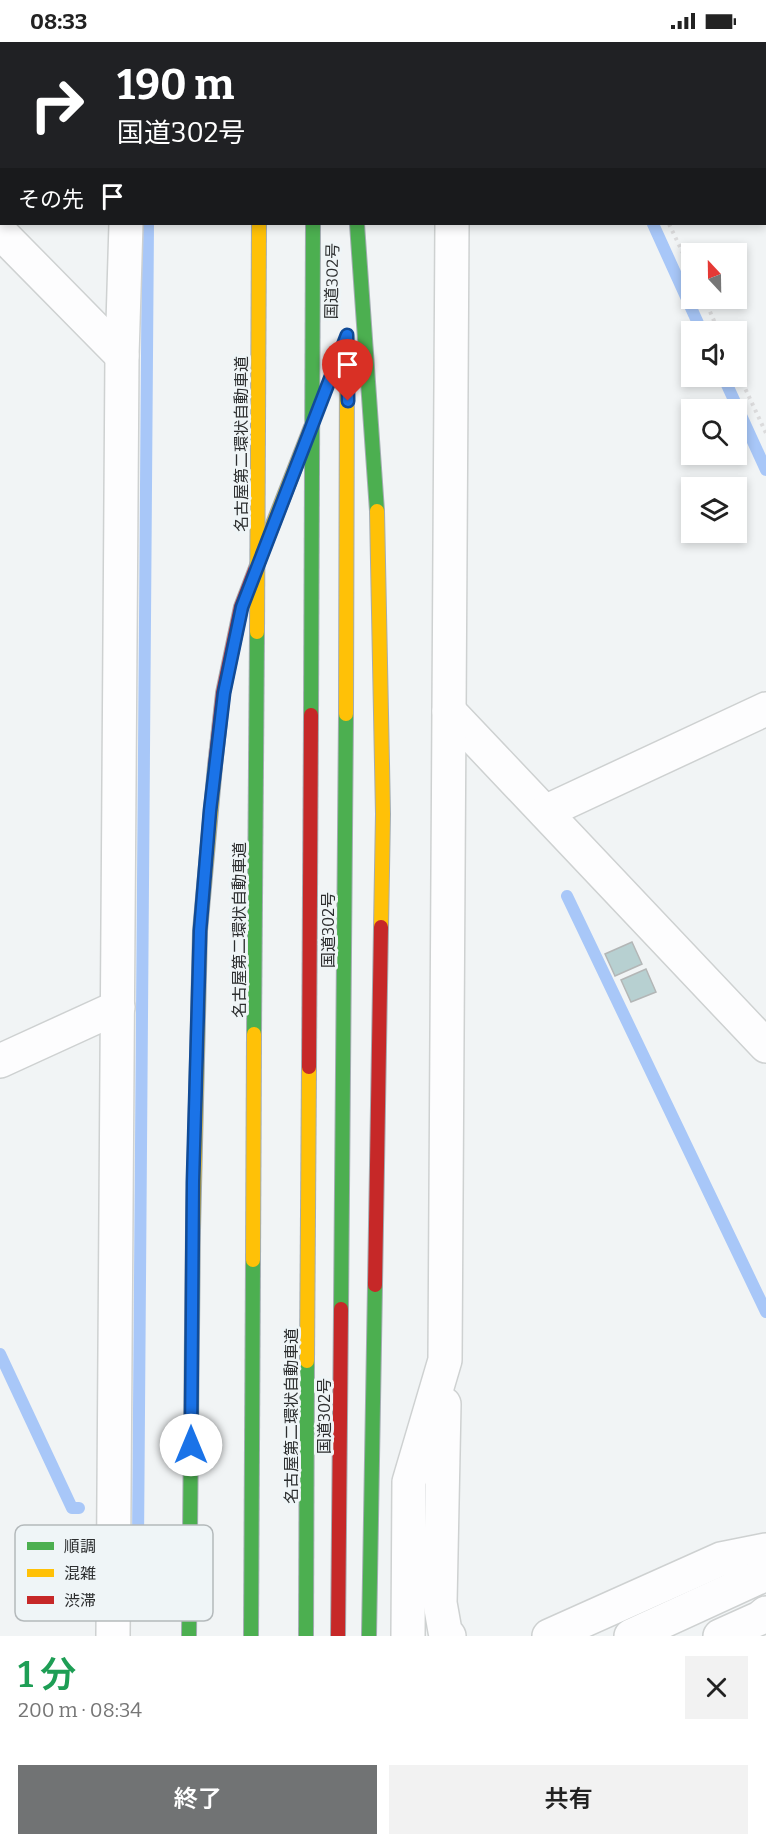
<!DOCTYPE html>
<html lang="ja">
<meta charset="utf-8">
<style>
body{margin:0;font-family:Bitter,"Noto Sans JP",serif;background:#f2f2f2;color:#222;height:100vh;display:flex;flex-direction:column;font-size:22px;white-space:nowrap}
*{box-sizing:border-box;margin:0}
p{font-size:20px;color:#767676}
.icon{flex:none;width:33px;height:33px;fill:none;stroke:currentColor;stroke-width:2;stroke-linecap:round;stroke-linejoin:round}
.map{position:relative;height:1594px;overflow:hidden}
.sheet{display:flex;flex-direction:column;background:#fff;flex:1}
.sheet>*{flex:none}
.banner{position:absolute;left:0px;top:0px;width:766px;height:183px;box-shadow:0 3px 9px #0003;background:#202124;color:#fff;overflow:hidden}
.needle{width:39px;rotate:338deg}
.buttons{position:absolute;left:681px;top:201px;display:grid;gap:12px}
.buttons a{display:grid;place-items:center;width:66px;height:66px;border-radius:0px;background:#fff;box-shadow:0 3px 9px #0003;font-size:30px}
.pin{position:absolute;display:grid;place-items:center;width:51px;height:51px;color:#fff;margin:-62px -26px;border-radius:50% 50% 50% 0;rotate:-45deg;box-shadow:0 0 6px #0007}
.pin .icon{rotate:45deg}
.me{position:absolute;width:66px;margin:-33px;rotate:0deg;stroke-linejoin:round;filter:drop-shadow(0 0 4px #0008)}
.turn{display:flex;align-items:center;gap:21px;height:126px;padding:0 18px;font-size:27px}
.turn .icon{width:78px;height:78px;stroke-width:2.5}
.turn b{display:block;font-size:42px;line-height:51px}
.then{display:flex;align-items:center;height:57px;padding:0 18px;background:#0003;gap:12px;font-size:22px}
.round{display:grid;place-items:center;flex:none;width:63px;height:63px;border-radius:0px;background:#f2f2f2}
.summary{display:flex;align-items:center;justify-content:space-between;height:102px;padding:0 18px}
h1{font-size:36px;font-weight:600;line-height:45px;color:#1e9e55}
.primary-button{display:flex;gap:12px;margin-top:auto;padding:12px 18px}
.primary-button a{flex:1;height:69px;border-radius:0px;background:#717374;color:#fff;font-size:24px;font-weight:600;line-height:69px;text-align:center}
.primary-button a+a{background:#f2f2f2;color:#222}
.status{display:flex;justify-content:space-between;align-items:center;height:42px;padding:0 30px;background:#fff;direction:ltr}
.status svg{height:16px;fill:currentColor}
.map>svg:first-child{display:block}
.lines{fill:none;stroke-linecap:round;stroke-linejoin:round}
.stream{stroke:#a8c7f8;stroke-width:12}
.building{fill:#b7d0d1;stroke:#b3b6b6;stroke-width:1.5}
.street-casing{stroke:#ced1d1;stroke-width:36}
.fast-casing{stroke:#a3acb2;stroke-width:16}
.slow-casing{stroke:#a3acb2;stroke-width:16}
.jam-casing{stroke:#a3acb2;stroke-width:16}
.path{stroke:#dbdbdc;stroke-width:4;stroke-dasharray:3 4.5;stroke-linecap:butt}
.street{stroke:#fdfdfe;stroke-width:33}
.fast{stroke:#4caf50;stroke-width:14}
.slow{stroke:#ffc107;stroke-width:14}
.jam{stroke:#c62828;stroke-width:14}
.fast-bridge-casing{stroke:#a3acb2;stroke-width:16;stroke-linecap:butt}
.slow-bridge-casing{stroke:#a3acb2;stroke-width:16;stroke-linecap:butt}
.jam-bridge-casing{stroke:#a3acb2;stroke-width:16;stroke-linecap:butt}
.fast-bridge{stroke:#4caf50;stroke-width:14}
.slow-bridge{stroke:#ffc107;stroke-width:14}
.jam-bridge{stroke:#c62828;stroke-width:14}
.route-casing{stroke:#114b97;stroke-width:15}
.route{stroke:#1a73e8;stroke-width:10}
.labels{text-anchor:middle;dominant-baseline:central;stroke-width:6;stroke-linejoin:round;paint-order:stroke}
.street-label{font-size:16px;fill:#2c2e2f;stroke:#eff5f7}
.key{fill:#eff5f7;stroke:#b4b9bb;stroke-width:1.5}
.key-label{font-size:16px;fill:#2c2e2f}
</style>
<div class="status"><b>08:33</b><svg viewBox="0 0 49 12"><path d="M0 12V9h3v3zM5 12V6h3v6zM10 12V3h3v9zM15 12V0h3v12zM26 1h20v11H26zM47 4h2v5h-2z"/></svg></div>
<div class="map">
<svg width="766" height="1594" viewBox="0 0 766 1594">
<rect width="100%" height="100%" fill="#f1f4f5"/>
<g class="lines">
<g class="stream">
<polyline points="148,0 148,2"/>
<polyline points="570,0 571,2"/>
<polyline points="653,182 702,290"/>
<polyline points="723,334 766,428"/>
<polyline points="567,854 766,1270"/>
<polyline points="0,1312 72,1466 79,1466"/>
<polyline points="138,1501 148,182"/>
</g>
</g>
<g class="building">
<polygon points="632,900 642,922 615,934 605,912"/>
<polygon points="646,927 656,950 631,960 621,938"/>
</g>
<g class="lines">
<g class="street-casing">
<g id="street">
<polyline points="128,2 128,0"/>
<polyline points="454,2 454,0"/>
<polyline points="0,138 2,137"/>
<polyline points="0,190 122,314"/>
<polyline points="449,669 766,1004"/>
<polyline points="545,770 766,667"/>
<polyline points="0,1019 118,965"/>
<polyline points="444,1362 440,1561 445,1589 449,1594"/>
<polyline points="113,1594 122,314 126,182"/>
<polyline points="408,1594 409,1440 445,1318 452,182"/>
<polyline points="549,1594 721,1517 766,1508"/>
<polyline points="631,1594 766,1532"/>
<polyline points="720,1594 760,1576 766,1571"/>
</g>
</g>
<g class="fast-casing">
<g id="fast">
<polyline points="352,0 352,2"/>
<polyline points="357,182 377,469"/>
<polyline points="341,1267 346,672"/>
<polyline points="189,1594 193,1188"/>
<polyline points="369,1594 375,1243"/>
</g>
</g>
<g class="slow-casing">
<g id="slow">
<polyline points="260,0 260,2"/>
<polyline points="377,469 383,772 381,885"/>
<polyline points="264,505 311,385"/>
<polyline points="346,672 347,318"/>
<polyline points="193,1188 200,889 215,724"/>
</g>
</g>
<g class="jam-casing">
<g id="jam">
<polyline points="313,0 313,2"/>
<polyline points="215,724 223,651 241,565 264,505"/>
<polyline points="375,1243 381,885"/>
<polyline points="338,1594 341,1267"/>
</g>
</g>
<g class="path">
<polyline points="585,0 585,2"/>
<polyline points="669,182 692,230"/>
<polyline points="704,256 719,290"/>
<polyline points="736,327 766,391"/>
</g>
<use href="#street" class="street"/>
<use href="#fast" class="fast"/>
<use href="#slow" class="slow"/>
<use href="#jam" class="jam"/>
<g class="fast-bridge-casing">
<g id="fast-bridge">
<polyline points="311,673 313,182"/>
<polyline points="254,992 257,590"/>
<polyline points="251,1594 253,1218"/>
<polyline points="306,1594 307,1319"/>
</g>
</g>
<g class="slow-bridge-casing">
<g id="slow-bridge">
<polyline points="257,590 259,182"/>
<polyline points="253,1218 254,992"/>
<polyline points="307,1319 309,1025"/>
</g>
</g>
<g class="jam-bridge-casing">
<polyline id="jam-bridge" points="309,1025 311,673"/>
</g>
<use href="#fast-bridge" class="fast-bridge"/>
<use href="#slow-bridge" class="slow-bridge"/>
<use href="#jam-bridge" class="jam-bridge"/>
</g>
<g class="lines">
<g class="route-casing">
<polyline id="route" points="191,1403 193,1140 200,889 210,769 224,651 242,565 347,293 348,359"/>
</g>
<use href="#route" class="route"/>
</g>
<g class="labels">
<g class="street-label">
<text transform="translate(332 239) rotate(-89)">国道302号</text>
<text transform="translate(241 402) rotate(-90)">名古屋第二環状自動車道</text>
<text transform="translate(239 888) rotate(-90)">名古屋第二環状自動車道</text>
<text transform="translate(328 888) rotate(-90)">国道302号</text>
<text transform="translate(291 1374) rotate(-90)">名古屋第二環状自動車道</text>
<text transform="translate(324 1374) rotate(-90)">国道302号</text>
</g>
</g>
<rect x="15" y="1483" width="198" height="96" rx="9" class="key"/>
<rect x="27" y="1500" width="27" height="8" fill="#4caf50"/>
<rect x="27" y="1527" width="27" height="8" fill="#ffc107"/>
<rect x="27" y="1554" width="27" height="8" fill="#c62828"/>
<g class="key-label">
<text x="64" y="1510">順調</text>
<text x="64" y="1537">混雑</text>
<text x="64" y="1564">渋滞</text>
</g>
</svg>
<div class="buttons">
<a><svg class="needle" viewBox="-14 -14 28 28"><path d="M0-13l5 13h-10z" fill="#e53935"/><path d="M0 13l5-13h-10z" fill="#767676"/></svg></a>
<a><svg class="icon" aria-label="sound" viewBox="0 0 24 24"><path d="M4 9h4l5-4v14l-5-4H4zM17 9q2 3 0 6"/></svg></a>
<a><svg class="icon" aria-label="search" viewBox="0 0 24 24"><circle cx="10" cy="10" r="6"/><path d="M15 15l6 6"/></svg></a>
<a><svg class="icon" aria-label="layers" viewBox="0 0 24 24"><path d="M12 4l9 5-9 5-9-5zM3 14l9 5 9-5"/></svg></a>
</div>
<div class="pin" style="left:348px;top:359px;background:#d93025"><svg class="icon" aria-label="arrive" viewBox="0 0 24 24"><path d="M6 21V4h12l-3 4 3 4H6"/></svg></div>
<svg class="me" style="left:191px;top:1403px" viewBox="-20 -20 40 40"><circle r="19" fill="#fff"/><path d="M0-13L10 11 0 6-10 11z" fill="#1a73e8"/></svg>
<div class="banner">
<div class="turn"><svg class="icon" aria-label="right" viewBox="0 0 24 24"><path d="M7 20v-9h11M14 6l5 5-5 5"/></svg><div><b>190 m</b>国道302号</div></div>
<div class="then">その先<svg class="icon" aria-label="arrive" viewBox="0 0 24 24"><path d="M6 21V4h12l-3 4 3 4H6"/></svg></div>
</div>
</div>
<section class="sheet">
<div class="summary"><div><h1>1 分</h1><p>200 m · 08:34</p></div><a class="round"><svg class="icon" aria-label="close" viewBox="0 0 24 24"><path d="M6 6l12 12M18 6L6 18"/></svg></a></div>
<div class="primary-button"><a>終了</a><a>共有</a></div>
</section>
